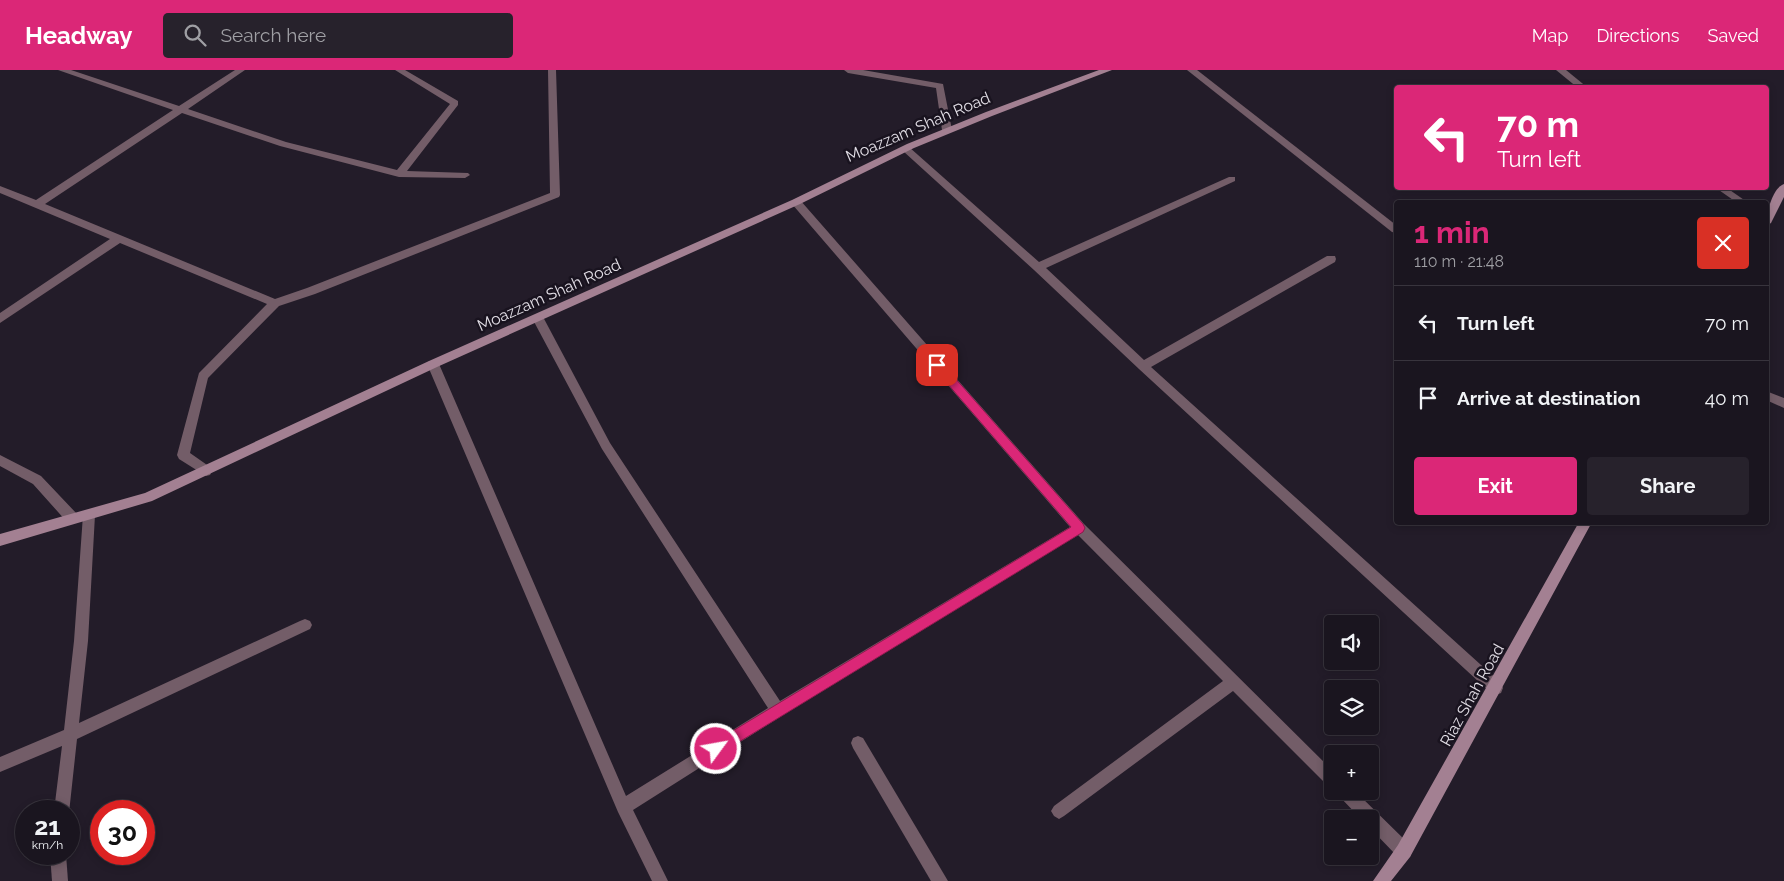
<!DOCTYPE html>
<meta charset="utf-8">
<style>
body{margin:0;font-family:Raleway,sans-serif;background:#27222c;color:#f1f3f6;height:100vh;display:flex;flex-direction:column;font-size:19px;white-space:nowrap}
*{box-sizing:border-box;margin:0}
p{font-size:16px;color:#9f9fa4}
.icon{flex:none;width:28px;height:28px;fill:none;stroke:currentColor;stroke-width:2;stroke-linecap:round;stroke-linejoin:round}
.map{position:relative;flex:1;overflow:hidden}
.panel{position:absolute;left:1394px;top:130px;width:375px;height:325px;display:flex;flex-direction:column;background:#1a151f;border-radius:5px;box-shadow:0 2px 8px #0003,0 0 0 1px #38343d}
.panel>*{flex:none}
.banner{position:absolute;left:1394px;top:15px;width:375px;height:105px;border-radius:5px;box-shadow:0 2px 8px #0003,0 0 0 1px #38343d;background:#db2777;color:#fff;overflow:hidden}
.buttons{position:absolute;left:1324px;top:545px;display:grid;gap:10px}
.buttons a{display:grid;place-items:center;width:55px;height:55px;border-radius:5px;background:#1a151f;box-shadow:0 2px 8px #0003,0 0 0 1px #38343d;font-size:25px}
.speed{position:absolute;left:15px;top:730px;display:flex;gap:10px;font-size:25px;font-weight:700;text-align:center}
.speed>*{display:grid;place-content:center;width:65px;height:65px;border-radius:50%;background:#1a151f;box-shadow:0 2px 8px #0003,0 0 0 1px #38343d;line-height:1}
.speed small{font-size:12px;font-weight:400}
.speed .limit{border:8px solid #d22;background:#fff;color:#111}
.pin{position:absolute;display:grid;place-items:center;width:42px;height:42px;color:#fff;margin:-21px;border-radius:10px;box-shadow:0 2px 8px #0006}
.me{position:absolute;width:55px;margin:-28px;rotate:58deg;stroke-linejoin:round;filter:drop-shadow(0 0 4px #0008)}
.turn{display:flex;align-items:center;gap:18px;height:105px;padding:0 20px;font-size:22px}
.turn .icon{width:65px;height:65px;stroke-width:2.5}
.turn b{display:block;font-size:35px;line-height:42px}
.round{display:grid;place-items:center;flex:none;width:52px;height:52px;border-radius:5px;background:#27222c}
.head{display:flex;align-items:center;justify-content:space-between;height:85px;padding:0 20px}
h1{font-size:30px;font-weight:700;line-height:38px;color:#db2777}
.primary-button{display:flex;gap:10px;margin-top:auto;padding:10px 20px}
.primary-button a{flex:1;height:58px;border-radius:5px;background:#db2777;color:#fff;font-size:20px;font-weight:700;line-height:58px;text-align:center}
.primary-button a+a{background:#27222c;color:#f1f3f6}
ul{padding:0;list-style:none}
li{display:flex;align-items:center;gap:15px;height:75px;padding:0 20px;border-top:1px solid #38343d}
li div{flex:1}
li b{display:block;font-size:19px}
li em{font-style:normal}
header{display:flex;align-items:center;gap:30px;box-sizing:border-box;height:70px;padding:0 25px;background:#db2777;color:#fff}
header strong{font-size:24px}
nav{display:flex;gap:28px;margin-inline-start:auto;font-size:18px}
.search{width:350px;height:45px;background:#27222c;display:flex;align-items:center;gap:12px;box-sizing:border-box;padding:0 18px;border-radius:5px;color:#9f9fa4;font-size:19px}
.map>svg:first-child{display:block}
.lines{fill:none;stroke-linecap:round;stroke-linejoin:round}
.street{fill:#735d68;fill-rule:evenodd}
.secondary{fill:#a38092;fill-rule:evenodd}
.route{fill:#db2777;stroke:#8e194d}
.labels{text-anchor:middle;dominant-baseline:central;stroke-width:5;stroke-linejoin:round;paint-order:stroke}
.street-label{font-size:16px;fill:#e2dee6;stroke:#19131f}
</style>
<header>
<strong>Headway</strong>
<div class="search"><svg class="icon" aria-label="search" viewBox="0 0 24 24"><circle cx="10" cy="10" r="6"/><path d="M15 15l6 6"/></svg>Search here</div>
<nav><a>Map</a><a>Directions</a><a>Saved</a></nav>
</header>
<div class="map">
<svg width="1784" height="811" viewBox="0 0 1784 811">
<rect width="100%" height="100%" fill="#231c29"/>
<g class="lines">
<g class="street">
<polygon points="58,0 71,0 179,36 235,0 245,0 188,39 286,72 397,100 450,34 395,0 405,0 458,31 458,35 407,101 468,103 470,105 465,108 399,107 280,76 182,43 45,134 275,229 307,218 550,123 548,0 556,0 560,125 559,127 315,224 279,236 208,308 190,383 210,397 212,401 210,405 206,406 179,389 177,385 199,303 267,234 120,173 0,253 0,243 110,169 0,123 0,116 36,130 173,40"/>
<polygon points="844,0 863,0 943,14 952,60 947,63 942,60 936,18 848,3"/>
<polygon points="1187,0 1197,0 1396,155 1396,163 1392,162"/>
<polygon points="1556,0 1566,0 1588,18 1578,18"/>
<polygon points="906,76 909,77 1039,192 1229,107 1235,107 1235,111 1046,198 1144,290 1327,186 1335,186 1336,189 1335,192 1151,297 1501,613 1503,618 1501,623 1496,625 1491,623 1139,299 1034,200 903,81 901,79"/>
<polygon points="1716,118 1727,118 1747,132 1736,132"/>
<polygon points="796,129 800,130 1084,454 1332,700 1332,717 1327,715 1233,621 1064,746 1059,749 1054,746 1051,741 1054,736 1223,611 1078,465 783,645 633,740 668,811 652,811 618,742 427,294 429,291 437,291 439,294 626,726 768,638 602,379 532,248 534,245 542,245 610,373 780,631 1070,457 792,134 791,132"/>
<polygon points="1766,321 1784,328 1784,338 1766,330"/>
<polygon points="0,385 41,406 77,444 78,448 77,452 72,453 67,452 33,414 0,396"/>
<polygon points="89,440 94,441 95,445 88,571 79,653 300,551 305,549 310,551 312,555 310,559 77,669 69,743 69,741 54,741 62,676 0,702 0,687 64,660 74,571 83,445 84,441"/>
<polygon points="858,666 863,668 948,811 931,811 853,678 851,673 853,668"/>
<polygon points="1336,721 1355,721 1410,775 1412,781 1410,787 1404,789 1398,787 1370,758 1370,749 1361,749 1339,726"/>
<polygon points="50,784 66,784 68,811 52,811"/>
</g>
<g class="secondary">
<polygon points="1099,0 1112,0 992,46 914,78 800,134 437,297 152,431 0,476 0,464 145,423 429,291 792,130 907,74 986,42"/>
<path d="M1784,114V127L1771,153L1766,156C1766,145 1772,118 1784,114Z"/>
<polygon points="1579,452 1592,452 1410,787 1391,811 1373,811 1398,775"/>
</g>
</g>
<polygon class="route" points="937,291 941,292 1083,454 1085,458 1083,462 721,683 716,685 711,683 709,679 711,674 1071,457 934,298 932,295"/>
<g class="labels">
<g class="street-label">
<text transform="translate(918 57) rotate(-23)">Moazzam Shah Road</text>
<text transform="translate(549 225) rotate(-24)">Moazzam Shah Road</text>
<text transform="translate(1472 625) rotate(-61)">Riaz Shah Road</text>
</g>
</g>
</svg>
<div class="buttons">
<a><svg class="icon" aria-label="sound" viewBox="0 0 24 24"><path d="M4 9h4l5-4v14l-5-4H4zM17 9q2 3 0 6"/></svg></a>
<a><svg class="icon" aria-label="layers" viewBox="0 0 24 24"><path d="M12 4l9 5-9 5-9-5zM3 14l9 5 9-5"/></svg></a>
<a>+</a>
<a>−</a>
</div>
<div class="speed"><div>21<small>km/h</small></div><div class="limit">30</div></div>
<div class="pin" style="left:937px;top:295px;background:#d93025"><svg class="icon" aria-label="arrive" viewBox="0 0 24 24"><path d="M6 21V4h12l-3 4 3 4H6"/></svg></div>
<svg class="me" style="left:716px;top:679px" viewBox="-20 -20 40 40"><circle r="17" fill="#db2777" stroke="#fff" stroke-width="3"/><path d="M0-11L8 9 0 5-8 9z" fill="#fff"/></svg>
<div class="banner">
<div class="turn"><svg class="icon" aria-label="left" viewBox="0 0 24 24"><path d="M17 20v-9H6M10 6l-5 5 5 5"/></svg><div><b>70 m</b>Turn left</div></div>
</div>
<section class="panel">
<div class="head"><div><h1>1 min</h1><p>110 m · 21:48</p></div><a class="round" style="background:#d93025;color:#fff"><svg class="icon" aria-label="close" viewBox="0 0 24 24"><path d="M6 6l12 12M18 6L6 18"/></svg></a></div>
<ul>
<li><svg class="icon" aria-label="left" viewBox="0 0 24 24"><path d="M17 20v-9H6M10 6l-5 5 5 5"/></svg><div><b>Turn left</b></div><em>70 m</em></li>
<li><svg class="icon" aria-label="arrive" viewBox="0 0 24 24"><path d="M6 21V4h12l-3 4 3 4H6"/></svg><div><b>Arrive at destination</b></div><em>40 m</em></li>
</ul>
<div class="primary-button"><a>Exit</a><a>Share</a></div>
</section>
</div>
